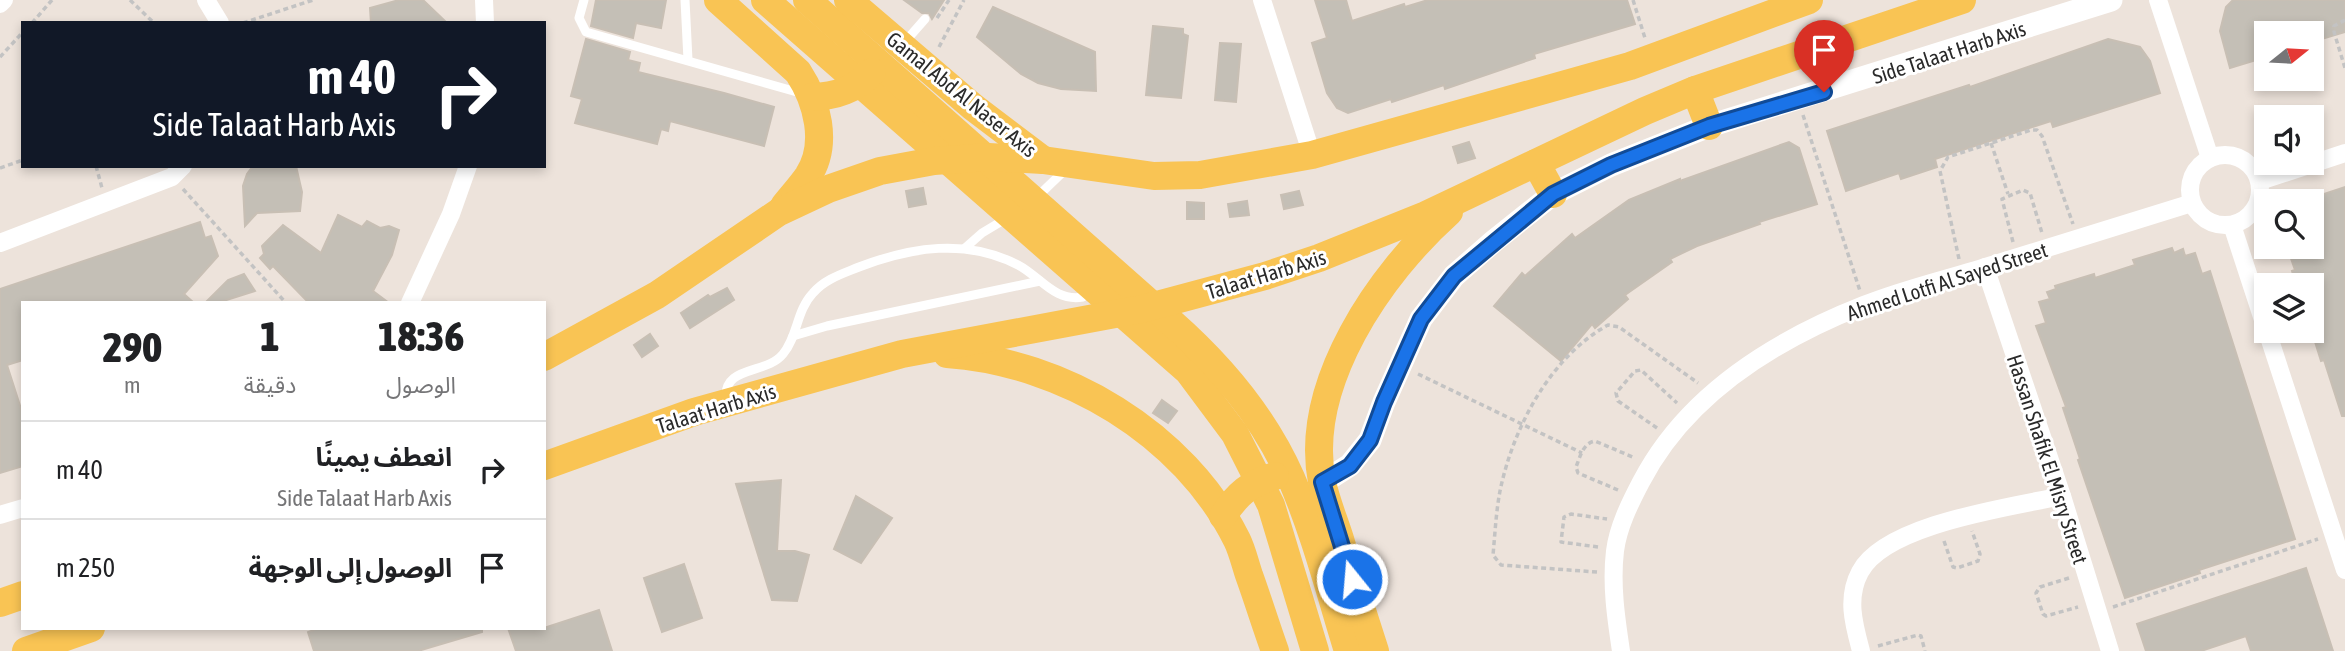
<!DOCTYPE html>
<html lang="ar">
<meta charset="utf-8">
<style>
body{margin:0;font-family:"Asap Condensed","Noto Sans Arabic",sans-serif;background:#f6f6f6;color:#202124;direction:rtl;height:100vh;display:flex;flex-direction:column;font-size:26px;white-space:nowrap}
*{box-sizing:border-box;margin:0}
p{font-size:23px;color:#757577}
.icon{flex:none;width:38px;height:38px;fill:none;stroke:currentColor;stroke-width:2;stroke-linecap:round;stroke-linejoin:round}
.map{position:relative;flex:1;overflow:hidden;direction:ltr}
.drawer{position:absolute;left:21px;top:301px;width:525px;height:329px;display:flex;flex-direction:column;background:#fff;border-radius:0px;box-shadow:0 4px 10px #0003;direction:rtl}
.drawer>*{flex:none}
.top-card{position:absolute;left:21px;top:21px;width:525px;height:147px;border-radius:0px;box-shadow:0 4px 10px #0003;direction:rtl;background:#111827;color:#fff;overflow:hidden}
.needle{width:46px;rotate:72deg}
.tools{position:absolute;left:2254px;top:21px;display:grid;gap:14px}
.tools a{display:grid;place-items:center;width:70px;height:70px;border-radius:0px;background:#fff;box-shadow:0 4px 10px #0003;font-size:35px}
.pin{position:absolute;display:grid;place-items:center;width:60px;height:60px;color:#fff;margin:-72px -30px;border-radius:50% 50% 50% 0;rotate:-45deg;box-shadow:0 0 7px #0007}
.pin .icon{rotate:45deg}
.me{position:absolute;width:77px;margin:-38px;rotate:343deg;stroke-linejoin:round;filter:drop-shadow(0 0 5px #0008)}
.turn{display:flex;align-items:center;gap:24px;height:147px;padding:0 35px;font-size:32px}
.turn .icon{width:91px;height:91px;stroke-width:2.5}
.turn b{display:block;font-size:49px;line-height:60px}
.eta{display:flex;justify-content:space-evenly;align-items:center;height:119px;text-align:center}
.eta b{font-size:42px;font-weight:800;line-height:49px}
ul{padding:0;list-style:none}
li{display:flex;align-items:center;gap:21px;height:98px;padding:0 35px;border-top:2px solid #e0e0e0}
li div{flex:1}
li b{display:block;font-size:26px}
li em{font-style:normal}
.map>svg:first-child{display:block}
.building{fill:#c4bfb6;stroke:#c8bfb4;stroke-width:2}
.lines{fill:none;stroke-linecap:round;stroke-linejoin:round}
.path{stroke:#c3c3c3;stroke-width:3.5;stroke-dasharray:5 3.5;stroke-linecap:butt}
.service{stroke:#fff;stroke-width:9}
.minor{stroke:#fff;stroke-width:18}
.tertiary{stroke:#fff;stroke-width:23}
.primary{stroke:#f9c454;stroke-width:28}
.route-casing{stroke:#114b97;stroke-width:18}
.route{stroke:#1a73e8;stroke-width:12}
.labels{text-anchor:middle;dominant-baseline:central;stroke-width:6;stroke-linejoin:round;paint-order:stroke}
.street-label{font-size:21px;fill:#2a2a2a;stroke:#fff}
</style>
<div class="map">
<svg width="2345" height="651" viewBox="0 0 2345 651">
<rect width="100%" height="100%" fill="#ede3db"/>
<g class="building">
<polygon points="399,0 423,0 447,23 371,23 370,8"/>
<polygon points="596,0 666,0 661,28 636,23 633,38 591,26"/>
<polygon points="904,0 944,0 932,19 929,13 922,13"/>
<polygon points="1315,0 1346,0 1352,21 1404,4 1405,7 1428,0 1627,0 1635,24 1534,54 1535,58 1445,89 1444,85 1392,102 1391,99 1348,113 1337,108 1327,93 1312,43 1327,38"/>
<polygon points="2233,0 2345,0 2345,32 2312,42 2312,33 2266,33 2266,57 2230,68 2220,31 2226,7"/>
<polygon points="993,7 1095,52 1096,91 1061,89 1038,83 1021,74 977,37"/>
<polygon points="1153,26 1183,29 1183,34 1188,36 1181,98 1146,95"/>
<polygon points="586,39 630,52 628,60 640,63 638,72 724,93 774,107 764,146 670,121 668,131 661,129 657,144 575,123 582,99 571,96"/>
<polygon points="2108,39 2140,47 2150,61 2160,93 2053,127 2051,121 1935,159 1937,167 1901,179 1899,173 1846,191 1827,131 1969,85 1970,87"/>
<polygon points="1220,43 1241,44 1236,102 1215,100"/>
<polygon points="1469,142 1475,158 1458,163 1453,147"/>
<polygon points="1789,142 1799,148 1817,204 1759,222 1760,224 1697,246 1670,259 1672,262 1625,295 1628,299 1595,328 1592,324 1561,361 1494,306 1522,273 1525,276 1572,234 1575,238 1629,200 1680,179 1680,181"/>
<polygon points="253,166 296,166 302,192 300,211 257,213 245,226 243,186 247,174"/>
<polygon points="2345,187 2345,416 2342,416 2324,360 2321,361 2312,332 2312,285 2296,285 2292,271 2295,270 2287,247 2312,247 2312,198"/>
<polygon points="923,188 926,204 909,207 906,191"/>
<polygon points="1299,191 1303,205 1284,209 1281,195"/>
<polygon points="1247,201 1249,215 1230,217 1228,204"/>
<polygon points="1187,202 1204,203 1204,219 1187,219"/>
<polygon points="338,215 362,227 367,221 380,228 389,226 399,230 392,255 373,291 389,303 309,303 273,266 270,269 260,258 264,254 262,246 283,225 321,253"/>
<polygon points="200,222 205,238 211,236 218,256 184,294 194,303 23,303 23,360 7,365 23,415 23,466 0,473 0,289"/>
<polygon points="2172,248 2174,253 2183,249 2185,256 2195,253 2202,274 2210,271 2295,539 2199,570 2200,573 2125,598 2078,460 2080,459 2063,408 2066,407 2036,326 2046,323 2039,302 2050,299 2047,292 2056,289 2055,286 2094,274 2095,278 2135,265 2133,260"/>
<polygon points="244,274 255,291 217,303 205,303 228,280"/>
<polygon points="727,288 734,300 690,328 681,313 708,295 710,297"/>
<polygon points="650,334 658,346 642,357 634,345"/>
<polygon points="1162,400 1177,411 1168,423 1153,413"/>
<polygon points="781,480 777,551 795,551 809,555 797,601 772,600 736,484"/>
<polygon points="856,496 892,518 861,563 834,549"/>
<polygon points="684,564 702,618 662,632 644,578"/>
<polygon points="2306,568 2333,651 2251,651 2246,636 2201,651 2146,651 2137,624"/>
<polygon points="599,610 612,651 516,651 508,628 544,628"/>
<polygon points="319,628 482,628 482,632 418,651 314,651 308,632"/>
</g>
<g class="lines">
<g class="path">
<polyline points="130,0 154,23"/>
<polyline points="1633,0 1645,38"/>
<polyline points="937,18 949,0"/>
<polyline points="2345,20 2334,26 2334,32 2345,68"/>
<polyline points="32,23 52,0"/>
<polyline points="243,23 313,0"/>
<polyline points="939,47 964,0"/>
<polyline points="0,57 23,32"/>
<polyline points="1803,115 1860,291"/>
<polyline points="1991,143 2008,194"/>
<polyline points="96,166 102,188"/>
<polyline points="0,168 23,160"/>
<polyline points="183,189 286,303"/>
<polyline points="2013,242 2002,199 2023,190 2030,193 2042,233"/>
<polyline points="1959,259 1940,171 1948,157 2031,130 2037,130 2042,136 2073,224"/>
<polyline points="1418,374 1582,453"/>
<polyline points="1657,428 1618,401 1616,393 1635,371 1641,370 1677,403"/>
<path d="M1618,490L1578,473L1576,467C1580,457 1583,443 1595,441L1635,458"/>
<polyline points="1944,541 1953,567 1957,568 1978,561 1980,554 1972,531"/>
<polyline points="1598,547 1561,542 1564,517 1571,514 1607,519"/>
<path d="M1597,572L1501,565L1493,555C1495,534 1496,512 1500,491C1513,428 1550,357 1608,325L1619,327L1698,383"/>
<polyline points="2069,578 2040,587 2036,593 2043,614 2046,616 2078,607"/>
<polyline points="2113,607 2318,539"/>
<polyline points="1878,646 1918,635 1921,636 1925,651"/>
</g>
<g class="service">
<polyline points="584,0 579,18 586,32 804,94"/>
<polyline points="685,0 688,60"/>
<polyline points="903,44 925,19"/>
<polyline points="1036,198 1066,169"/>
<polyline points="965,248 982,233 1007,218"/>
<polyline points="793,336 827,326 1040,281"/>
<path d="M726,399C723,365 766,375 783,354C798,336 796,311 813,293C825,279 842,274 859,267C911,247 966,238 1018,265C1041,277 1054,302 1083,297"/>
</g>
<g class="minor">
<polyline points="206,0 220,23"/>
<polyline points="484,0 485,23"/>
<polyline points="1262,0 1312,155"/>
<polyline points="2158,0 2210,158"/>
<polyline points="0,4 4,0"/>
<circle cx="2225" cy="190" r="35"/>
<polyline points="2260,181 2345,153"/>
<polyline points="2232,225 2266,329"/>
<polyline points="0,243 172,177 183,166"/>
<polyline points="1985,267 2062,496 2110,651"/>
<polyline points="410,303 451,214 468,166"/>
<polyline points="2267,331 2345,570"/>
<polyline points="0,515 23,508"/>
<path d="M1621,651C1616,618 1611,584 1615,551C1618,527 1630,503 1641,482C1686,395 1775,340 1864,305C1906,288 1952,278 1995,264C2061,244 2127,223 2192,203"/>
<path d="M1861,651C1854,625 1846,598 1860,572C1885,524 2011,507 2062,496"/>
</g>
<polyline class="tertiary" points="1322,483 1350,465 1370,440 1384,402 1421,319 1454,276 1494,241 1553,194 1611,165 1709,126 2111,0"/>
<g class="primary">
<path d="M718,0L798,72C817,101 829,144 808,176C801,186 792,196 784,206"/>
<polyline points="765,0 1188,371 1235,434 1271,505 1315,651"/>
<path d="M807,0L1171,322C1221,366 1264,417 1291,478C1315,533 1330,593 1348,651"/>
<polyline points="848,0 973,107 1043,160"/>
<polyline points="1695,90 1709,126"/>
<path d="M812,97C837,96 854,90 872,72"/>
<polyline points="1536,163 1553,194"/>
<path d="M947,354C1063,362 1184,433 1237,540C1242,550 1245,563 1249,575C1258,600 1266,626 1275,651"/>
<polyline points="544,357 657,295 779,212 828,189 880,171 934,161 988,157 1043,160 1154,176 1200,175 1312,155 1630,66 1809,0"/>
<polyline points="544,466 694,412 902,354 1142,309 1265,276 1319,258 1426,215 1645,111 1695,90 1962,0"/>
<path d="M1223,516C1236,495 1251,482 1275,476"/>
<polyline points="0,603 23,595"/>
<polyline points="26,651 91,628"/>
<path d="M1375,651C1363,614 1351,576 1340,539C1334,520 1326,501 1322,482C1303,384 1380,274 1449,212"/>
</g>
</g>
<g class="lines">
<g class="route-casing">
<polyline id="route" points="1352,579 1322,482 1350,466 1370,440 1384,402 1421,319 1454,276 1553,194 1611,165 1709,126 1824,92"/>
</g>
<use href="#route" class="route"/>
</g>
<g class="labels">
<g class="street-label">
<text transform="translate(1949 52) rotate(-18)">Side Talaat Harb Axis</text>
<text transform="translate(962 94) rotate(39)">Gamal Abd Al Naser Axis</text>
<text transform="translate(1266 274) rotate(-17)">Talaat Harb Axis</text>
<text transform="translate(1947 281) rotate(-18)">Ahmed Lotfi Al Sayed Street</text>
<text transform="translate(716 408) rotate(-17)">Talaat Harb Axis</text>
<text transform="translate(2048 459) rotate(72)">Hassan Shafik El Misry Street</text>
</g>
</g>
</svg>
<div class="tools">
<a><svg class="needle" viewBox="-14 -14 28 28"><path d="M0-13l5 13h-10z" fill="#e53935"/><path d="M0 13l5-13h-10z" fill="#757577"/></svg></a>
<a><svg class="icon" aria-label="sound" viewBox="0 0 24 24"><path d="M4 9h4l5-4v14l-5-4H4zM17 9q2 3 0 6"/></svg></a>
<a><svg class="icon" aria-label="search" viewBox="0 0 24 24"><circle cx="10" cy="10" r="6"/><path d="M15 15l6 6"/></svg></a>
<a><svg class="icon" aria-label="layers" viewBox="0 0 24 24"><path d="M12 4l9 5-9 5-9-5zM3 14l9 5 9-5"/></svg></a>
</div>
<div class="pin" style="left:1824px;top:92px;background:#d93025"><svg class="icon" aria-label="arrive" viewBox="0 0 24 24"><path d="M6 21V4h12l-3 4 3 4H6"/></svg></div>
<svg class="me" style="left:1352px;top:579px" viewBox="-20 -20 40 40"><circle r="17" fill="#1a73e8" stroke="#fff" stroke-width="3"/><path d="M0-11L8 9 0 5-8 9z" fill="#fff"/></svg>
<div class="top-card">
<div class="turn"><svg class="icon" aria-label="right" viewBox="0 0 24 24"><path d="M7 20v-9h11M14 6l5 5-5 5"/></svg><div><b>40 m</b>Side Talaat Harb Axis</div></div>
</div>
<section class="drawer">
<div class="eta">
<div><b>18:36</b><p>الوصول</p></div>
<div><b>1</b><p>دقيقة</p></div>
<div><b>290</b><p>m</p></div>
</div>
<ul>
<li><svg class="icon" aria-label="right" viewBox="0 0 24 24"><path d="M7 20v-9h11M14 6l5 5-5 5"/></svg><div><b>انعطف يمينًا</b><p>Side Talaat Harb Axis</p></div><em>40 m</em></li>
<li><svg class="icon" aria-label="arrive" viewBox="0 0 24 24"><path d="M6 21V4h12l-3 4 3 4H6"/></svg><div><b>الوصول إلى الوجهة</b></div><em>250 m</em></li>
</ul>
</section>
</div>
